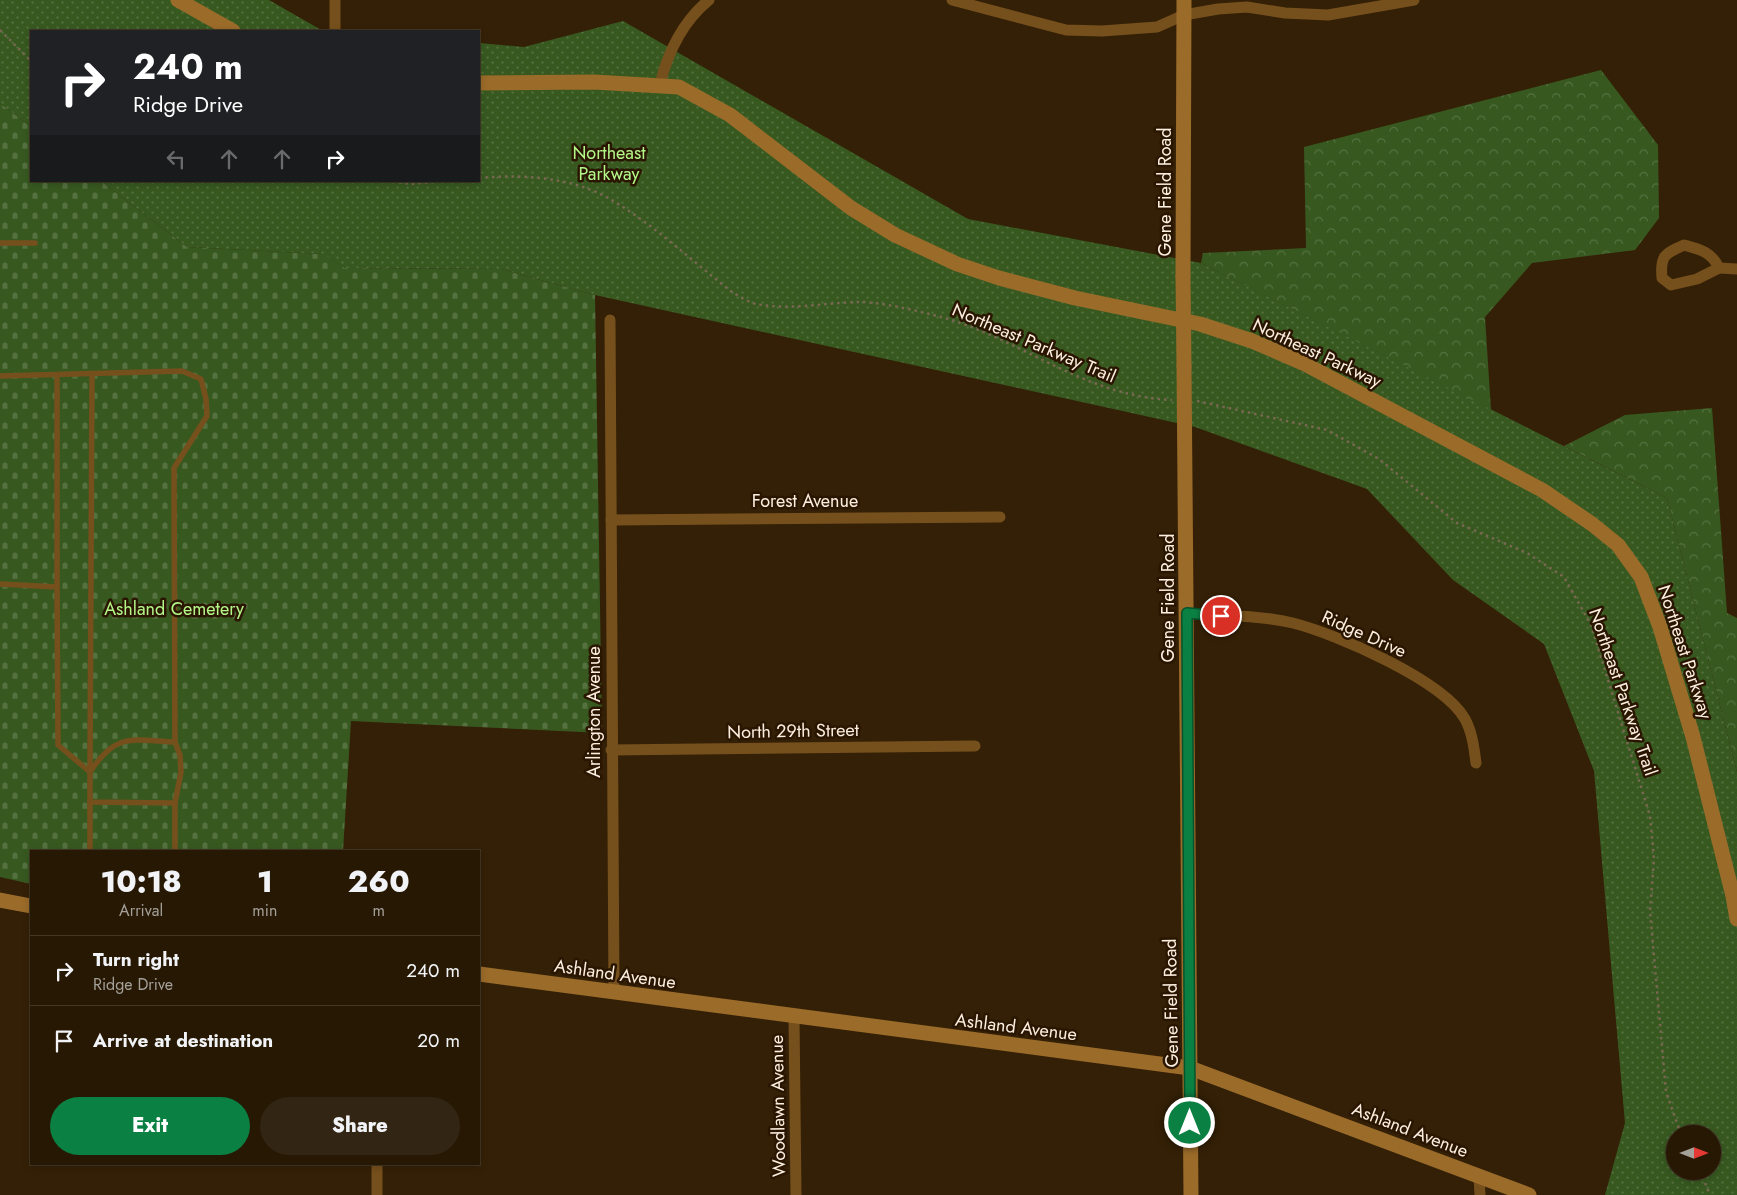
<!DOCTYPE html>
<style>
body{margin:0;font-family:Jost,sans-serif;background:#332513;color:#f1f3f6;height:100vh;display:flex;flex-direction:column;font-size:19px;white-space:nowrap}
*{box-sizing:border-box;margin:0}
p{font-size:16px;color:#a4a09a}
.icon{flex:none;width:28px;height:28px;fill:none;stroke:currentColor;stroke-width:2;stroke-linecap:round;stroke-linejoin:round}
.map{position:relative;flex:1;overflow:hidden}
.details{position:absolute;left:30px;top:850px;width:450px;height:315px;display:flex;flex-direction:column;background:#271804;border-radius:0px;box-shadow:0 2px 8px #0003,0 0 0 1px #433726}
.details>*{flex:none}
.hud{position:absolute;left:30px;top:30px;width:450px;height:152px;border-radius:0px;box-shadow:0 2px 8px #0003,0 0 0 1px #433726;background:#202124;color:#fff;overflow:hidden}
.needle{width:32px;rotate:90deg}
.controls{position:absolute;left:1666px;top:1125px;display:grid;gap:10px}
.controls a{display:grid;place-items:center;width:55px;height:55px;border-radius:50%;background:#271804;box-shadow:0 2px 8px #0003,0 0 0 1px #433726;font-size:25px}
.pin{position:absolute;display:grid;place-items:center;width:42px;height:42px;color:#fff;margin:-21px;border:2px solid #fff;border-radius:50%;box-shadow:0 1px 5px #0007}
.me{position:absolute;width:55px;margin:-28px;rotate:0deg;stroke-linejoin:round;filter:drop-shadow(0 0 4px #0008)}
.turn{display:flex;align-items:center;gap:18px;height:105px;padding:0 20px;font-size:22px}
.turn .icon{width:65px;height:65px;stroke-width:2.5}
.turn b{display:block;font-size:35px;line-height:42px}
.lanes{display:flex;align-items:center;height:48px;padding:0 20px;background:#0003;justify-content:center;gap:25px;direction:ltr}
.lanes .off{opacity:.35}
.eta{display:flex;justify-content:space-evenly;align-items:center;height:85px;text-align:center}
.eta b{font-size:30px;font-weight:800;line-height:35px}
.primary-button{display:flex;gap:10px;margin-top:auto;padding:10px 20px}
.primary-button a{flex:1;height:58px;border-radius:30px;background:#0b8043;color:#fff;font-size:20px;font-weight:800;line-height:58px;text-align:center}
.primary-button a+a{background:#332513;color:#f1f3f6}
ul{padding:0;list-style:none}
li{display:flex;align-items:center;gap:15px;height:70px;padding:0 20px;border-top:1px solid #433726}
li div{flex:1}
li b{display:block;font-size:19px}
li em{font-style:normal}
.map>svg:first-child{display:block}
.forest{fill:url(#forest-crowns)}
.cemetery{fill:url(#cemetery-stones)}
.park{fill:url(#park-dots);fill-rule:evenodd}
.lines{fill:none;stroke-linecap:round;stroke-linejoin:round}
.path{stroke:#796751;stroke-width:2.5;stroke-dasharray:2.5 4;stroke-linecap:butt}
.lane{stroke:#76501c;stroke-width:5.5}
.street{stroke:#76501c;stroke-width:11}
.secondary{stroke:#9b6b29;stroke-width:15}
.secondary-bridge{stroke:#9b6b29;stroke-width:15}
.route-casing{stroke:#07532c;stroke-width:12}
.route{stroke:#0b8043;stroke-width:9}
.labels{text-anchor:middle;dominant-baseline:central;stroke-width:5;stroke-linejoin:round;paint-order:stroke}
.park-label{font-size:18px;fill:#b3f789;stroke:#2a1600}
.street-label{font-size:18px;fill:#fdefe0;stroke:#2a1600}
</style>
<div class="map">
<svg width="1737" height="1195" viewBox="0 0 1737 1195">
<defs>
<pattern id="forest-crowns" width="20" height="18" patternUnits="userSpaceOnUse" patternTransform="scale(1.25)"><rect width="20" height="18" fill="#375920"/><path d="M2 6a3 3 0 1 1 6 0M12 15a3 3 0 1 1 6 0" fill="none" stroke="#557140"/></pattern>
<pattern id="cemetery-stones" width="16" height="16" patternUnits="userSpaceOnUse" patternTransform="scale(1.25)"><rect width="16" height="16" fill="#375920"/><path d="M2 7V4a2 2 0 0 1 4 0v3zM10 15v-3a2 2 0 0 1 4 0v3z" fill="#557140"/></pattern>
<pattern id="park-dots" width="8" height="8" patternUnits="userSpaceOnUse" patternTransform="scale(1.25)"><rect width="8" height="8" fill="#375920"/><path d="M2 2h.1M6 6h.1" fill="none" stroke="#557140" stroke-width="1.8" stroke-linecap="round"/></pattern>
</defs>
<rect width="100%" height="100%" fill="#342006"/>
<g class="forest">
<polygon points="1601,70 1658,145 1659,218 1635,250 1532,263 1485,317 1491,410 1201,263 1203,253 1306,248 1304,147"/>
<polygon points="1712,408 1727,613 1737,618 1737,772 1667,498 1564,446 1625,415"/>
</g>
<polygon class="cemetery" points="0,103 31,127 31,181 101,181 187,247 324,254 345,268 501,269 595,295 602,733 351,721 343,851 31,851 31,884 0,877"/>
<g class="park">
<polygon points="0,0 269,0 323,31 330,31 31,31 31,127 0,103"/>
<path d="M623,21L968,219L1201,263L1667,498L1737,772V1195H1605L1625,1123L1594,771L1544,644L1453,580L1367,489L1195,427L595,295L501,269L345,268L323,254L187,247L101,181H479V43L524,47ZM1675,1134H1712V1171H1675Z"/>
</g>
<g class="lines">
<g class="path">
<polyline points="0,30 31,61"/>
<path d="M479,178C521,174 572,177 610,199C653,224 692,261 732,292C739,296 748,302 756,304C790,311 828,302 862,302C880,302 923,312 941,317C1022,339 1083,396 1172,400"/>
<polyline points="386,181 411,184 445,181"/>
<polyline points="1197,401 1327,430 1379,459 1457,523 1527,553 1564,577 1591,625 1650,816 1654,859 1650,911 1666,1092 1681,1134"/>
<polyline points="1700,1171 1710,1195"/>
</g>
<g class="lane">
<polyline points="0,243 35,243"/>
<polyline points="0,376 182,371 201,379 206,399 207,416 174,468 175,742 180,755 181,772 175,803 175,851"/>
<polyline points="0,584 57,587 58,745 90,772 90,802 175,803"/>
<polyline points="57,587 57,375"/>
<polyline points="90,772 92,374"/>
<path d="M90,772C116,732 132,740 175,742"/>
<polyline points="90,851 90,802"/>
</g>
<g class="street">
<polyline points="952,0 1066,30 1102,31 1157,27 1184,15 1218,9 1247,7 1285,13 1328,15 1414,0"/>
<polyline points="335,31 335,0"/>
<path d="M660,84C668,52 682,22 709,0"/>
<path d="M1684,245C1699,249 1712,252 1719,268L1697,279L1671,285L1662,278C1660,256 1664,254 1684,245Z"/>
<polyline points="1719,268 1737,269"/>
<polyline points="610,320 614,992"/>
<polyline points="611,520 1000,517"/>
<path d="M1187,613C1221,616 1259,615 1293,623C1336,634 1443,680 1465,719C1472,732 1474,747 1476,763"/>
<polyline points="611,750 975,746"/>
<polyline points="794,1017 796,1195"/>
<polyline points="377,1164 377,1195"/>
<polyline points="1479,1176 1480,1195"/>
</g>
<g class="secondary">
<polyline points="178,0 233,31"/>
<polyline points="479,83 594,82 679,87 730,115 851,208 895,235 957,264 999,278 1075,298 1200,324 1252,341 1303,363 1542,490 1592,524 1618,545 1641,577 1660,627 1693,737 1733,896 1737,919"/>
<polyline points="1183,276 1184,0"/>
<polyline points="1184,366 1191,1195"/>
<polyline points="0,900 31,906"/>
<polyline points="479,974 1190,1068 1529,1195"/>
</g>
<polyline class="secondary-bridge" points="1183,276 1184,366"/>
</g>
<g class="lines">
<g class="route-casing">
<polyline id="route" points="1190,1123 1187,613 1221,616"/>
</g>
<use href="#route" class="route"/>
</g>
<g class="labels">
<g class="park-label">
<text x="609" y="153">Northeast<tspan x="609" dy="21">Parkway</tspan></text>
<text x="174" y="609">Ashland Cemetery</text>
</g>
<g class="street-label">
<text transform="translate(1165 192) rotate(-90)">Gene Field Road</text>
<text transform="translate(1034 343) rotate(23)">Northeast Parkway Trail</text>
<text transform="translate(1317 353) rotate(25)">Northeast Parkway</text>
<text x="805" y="501">Forest Avenue</text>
<text transform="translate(1168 598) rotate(-90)">Gene Field Road</text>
<text transform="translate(1364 634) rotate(24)">Ridge Drive</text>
<text transform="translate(1685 652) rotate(72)">Northeast Parkway</text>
<text transform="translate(1623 692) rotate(71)">Northeast Parkway Trail</text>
<text transform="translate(594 712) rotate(-90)">Arlington Avenue</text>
<text transform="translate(793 731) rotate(-1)">North 29th Street</text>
<text transform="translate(615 974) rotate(8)">Ashland Avenue</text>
<text transform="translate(1171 1003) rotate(-91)">Gene Field Road</text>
<text transform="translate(1016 1027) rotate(7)">Ashland Avenue</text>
<text transform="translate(778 1106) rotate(-91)">Woodlawn Avenue</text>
<text transform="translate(1410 1130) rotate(21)">Ashland Avenue</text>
</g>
</g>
</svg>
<div class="controls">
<a><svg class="needle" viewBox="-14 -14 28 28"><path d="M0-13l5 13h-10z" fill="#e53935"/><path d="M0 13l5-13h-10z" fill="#a4a09a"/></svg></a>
</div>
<div class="pin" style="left:1221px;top:616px;background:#d93025"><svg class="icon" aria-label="arrive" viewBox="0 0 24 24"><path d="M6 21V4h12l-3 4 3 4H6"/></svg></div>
<svg class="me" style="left:1190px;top:1123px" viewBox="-20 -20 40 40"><circle r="17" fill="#0b8043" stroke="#fff" stroke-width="3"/><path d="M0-11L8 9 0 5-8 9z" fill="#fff"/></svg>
<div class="hud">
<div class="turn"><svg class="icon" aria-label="right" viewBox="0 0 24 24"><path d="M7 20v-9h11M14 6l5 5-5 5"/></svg><div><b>240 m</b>Ridge Drive</div></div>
<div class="lanes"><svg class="icon off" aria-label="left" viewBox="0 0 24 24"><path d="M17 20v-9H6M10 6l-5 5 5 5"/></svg><svg class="icon off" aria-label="ahead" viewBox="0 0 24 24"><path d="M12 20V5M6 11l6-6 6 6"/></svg><svg class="icon off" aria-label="ahead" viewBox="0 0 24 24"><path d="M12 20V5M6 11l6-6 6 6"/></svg><svg class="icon" aria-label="right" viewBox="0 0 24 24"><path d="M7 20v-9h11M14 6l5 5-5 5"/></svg></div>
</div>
<section class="details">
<div class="eta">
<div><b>10:18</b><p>Arrival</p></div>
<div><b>1</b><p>min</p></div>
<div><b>260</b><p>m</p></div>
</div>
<ul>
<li><svg class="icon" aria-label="right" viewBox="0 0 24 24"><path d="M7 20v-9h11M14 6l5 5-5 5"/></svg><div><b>Turn right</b><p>Ridge Drive</p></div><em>240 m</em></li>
<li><svg class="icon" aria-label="arrive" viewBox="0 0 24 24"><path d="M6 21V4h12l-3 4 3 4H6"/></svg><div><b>Arrive at destination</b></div><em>20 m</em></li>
</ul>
<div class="primary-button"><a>Exit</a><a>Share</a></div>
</section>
</div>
